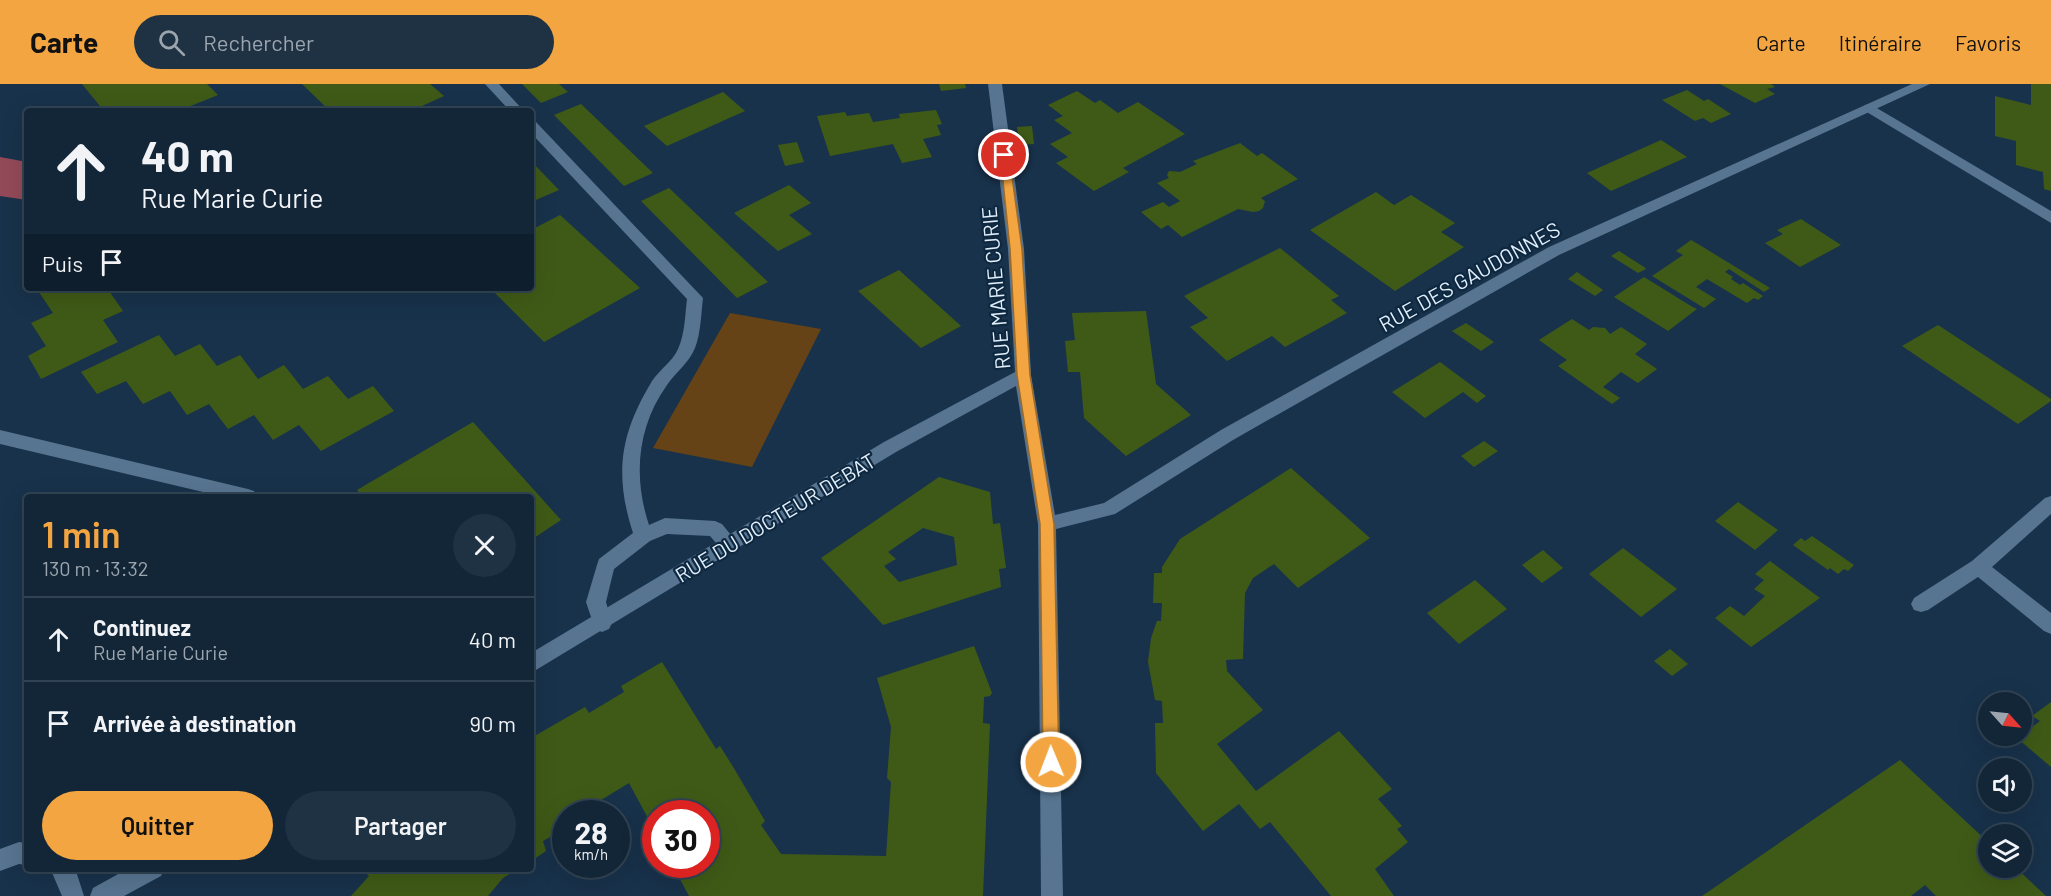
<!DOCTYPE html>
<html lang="fr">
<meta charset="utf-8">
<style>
body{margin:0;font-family:Barlow,sans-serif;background:#1f3243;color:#f1f3f6;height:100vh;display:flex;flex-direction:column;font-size:22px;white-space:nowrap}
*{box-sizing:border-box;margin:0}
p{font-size:20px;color:#9ca5ae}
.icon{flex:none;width:33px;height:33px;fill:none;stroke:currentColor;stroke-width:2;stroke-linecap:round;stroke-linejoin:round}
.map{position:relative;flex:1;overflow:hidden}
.panel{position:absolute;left:24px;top:410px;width:510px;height:378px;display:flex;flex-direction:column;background:#122638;border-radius:6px;box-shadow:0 6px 24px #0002,0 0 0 2px #314353}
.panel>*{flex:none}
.top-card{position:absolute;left:24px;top:24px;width:510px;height:183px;border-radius:6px;box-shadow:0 6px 24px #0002,0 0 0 2px #314353;background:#122638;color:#f1f3f6;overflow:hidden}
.needle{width:39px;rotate:117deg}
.fabs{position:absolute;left:1978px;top:608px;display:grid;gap:12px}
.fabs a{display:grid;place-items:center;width:54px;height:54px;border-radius:50%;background:#122638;box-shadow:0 6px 24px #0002,0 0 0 2px #314353;font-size:30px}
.speed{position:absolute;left:552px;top:716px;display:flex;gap:12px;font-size:30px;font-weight:700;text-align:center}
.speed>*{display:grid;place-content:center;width:78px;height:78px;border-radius:50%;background:#122638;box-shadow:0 6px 24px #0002,0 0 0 2px #314353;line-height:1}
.speed small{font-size:15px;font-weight:400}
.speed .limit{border:9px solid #d22;background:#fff;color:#111}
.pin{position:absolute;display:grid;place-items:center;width:51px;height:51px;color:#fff;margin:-26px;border:3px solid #fff;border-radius:50%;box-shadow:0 2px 6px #0007}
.me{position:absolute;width:66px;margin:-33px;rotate:359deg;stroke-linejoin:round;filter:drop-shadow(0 0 4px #0008)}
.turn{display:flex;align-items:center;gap:21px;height:126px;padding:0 18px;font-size:27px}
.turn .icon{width:78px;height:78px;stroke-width:2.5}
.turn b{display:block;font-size:42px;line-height:51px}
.then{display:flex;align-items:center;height:57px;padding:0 18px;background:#0003;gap:12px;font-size:22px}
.round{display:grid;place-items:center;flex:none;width:63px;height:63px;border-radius:32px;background:#1f3243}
.summary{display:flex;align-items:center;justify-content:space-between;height:102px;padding:0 18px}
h1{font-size:36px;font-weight:600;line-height:45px;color:#f2a541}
.button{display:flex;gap:12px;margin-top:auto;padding:12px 18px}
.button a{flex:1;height:69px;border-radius:36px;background:#f2a541;color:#111;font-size:24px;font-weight:600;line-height:69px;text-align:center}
.button a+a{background:#1f3243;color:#f1f3f6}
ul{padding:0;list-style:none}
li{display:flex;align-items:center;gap:18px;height:84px;padding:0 18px;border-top:2px solid #314353}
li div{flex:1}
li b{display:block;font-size:22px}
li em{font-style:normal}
header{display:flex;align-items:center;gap:36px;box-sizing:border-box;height:84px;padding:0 30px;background:#f2a541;color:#111}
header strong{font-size:28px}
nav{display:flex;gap:33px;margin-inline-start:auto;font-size:21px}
.search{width:420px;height:54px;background:#1f3243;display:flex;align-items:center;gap:15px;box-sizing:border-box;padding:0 21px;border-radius:33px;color:#9ca5ae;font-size:22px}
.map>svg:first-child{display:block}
.green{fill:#654316}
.water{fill:#934a58}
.building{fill:#3f5a17;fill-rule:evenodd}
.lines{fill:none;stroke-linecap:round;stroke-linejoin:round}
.lane{fill:#577490;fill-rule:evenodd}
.street{fill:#577490;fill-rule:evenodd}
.route{fill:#f2a541;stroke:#9d6b2a;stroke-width:1.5}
.labels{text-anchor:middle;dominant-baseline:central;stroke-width:4.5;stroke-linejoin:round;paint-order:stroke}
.street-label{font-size:21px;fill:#e2effc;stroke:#0e2840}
</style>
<header>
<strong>Carte</strong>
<div class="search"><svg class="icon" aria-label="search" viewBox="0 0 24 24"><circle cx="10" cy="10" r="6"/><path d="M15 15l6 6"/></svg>Rechercher</div>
<nav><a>Carte</a><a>Itinéraire</a><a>Favoris</a></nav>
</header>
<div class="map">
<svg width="2051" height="812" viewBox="0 0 2051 812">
<rect width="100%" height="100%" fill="#18324b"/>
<polygon class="green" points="730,229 821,245 752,383 653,364"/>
<polygon class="water" points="0,73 27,78 27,116 0,112"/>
<g class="building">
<polygon points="82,0 207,0 218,11 178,27 104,27"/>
<polygon points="302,0 430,0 444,12 411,27 330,27"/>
<polygon points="522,0 559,0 568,8 541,19"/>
<polygon points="939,0 965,0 966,4 941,7"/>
<polygon points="1720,0 1771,0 1775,3 1767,5 1775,10 1755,19"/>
<polygon points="2031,0 2051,0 2051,107 2044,105 2043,88 2016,81 2016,57 1995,52 1995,12 2031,21"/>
<polygon points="1687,6 1704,17 1708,15 1731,30 1711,39 1703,34 1695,37 1662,16"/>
<polygon points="1077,7 1095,19 1100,16 1118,29 1138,18 1185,50 1123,84 1129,88 1094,107 1056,79 1068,73 1050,60 1072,49 1054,36 1063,32 1048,21"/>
<polygon points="723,8 745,27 667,62 644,42"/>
<polygon points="581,20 653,89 624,102 554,31"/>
<polygon points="936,26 942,40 937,41 941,51 923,55 932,73 902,79 893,60 830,72 817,32 845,28 847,32 869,29 873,38 900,34 899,30"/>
<polygon points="1032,42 1034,60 1020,61 1017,43"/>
<polygon points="1661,56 1687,73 1611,107 1587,89"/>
<polygon points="797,58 804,78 785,82 778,61"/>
<polygon points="1240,59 1257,72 1262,69 1298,95 1261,114 1265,117 1263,124 1259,127 1253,128 1238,125 1182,153 1168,141 1161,145 1141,128 1163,118 1169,123 1180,117 1157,99 1169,94 1167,91 1169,87 1180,88 1197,80 1193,77"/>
<polygon points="531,77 559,106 531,118"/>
<polygon points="789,101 811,119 789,131 812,150 778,167 734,129"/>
<polygon points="669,104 768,198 737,214 641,117"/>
<polygon points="1376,108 1394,121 1411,111 1455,139 1441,148 1464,163 1395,207 1310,146"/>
<polygon points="560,131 640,204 544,258 490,204 531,204 531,146"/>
<polygon points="1801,135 1841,161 1800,183 1765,159 1783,150 1777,146"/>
<polygon points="1691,156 1698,160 1770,204 1764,208 1729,185 1725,188 1733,193 1731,195 1740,201 1743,199 1763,212 1758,216 1754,214 1747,219 1707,195 1696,203 1716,215 1704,224 1652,192 1683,171 1676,167"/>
<polygon points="1280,164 1339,212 1331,216 1347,229 1285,263 1272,252 1227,277 1190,243 1208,234 1184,212"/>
<polygon points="1619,167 1644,183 1646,185 1638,189 1611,172"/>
<polygon points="899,186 961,242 921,264 858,207"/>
<polygon points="1577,188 1603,206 1595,212 1568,195"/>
<polygon points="1644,193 1691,222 1697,225 1668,247 1614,213"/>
<polygon points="48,204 107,204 123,227 103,236 118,258 41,295 28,272 46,262 31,239 53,229 39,208"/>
<polygon points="1146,227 1156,300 1191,331 1126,372 1084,334 1080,288 1068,288 1065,257 1075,256 1072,229"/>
<polygon points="1572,235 1589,246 1593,243 1605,244 1610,250 1621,243 1647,260 1635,270 1657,285 1638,299 1621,288 1603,303 1620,314 1612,320 1558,282 1567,276 1539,256"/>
<polygon points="1466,239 1494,258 1481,267 1452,247"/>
<polygon points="1938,241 2051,315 2051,317 2018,340 1902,262"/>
<polygon points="159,251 175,272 200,260 217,282 240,271 258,295 284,281 303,305 328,292 348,315 373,302 394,327 321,367 299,341 273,356 254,331 228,345 209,320 187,331 170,307 143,320 126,297 97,310 81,288"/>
<polygon points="1440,278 1486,312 1477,319 1463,308 1425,334 1392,308"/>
<polygon points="473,338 561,436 531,456 531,412 362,412 357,406"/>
<polygon points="1484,357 1498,367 1474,383 1461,372"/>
<polygon points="1291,384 1370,454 1298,504 1274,480 1253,494 1245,509 1243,575 1226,576 1227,587 1263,626 1217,660 1256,707 1339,647 1392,705 1378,715 1402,742 1397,745 1408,758 1375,785 1394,812 1331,812 1270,738 1260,745 1239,720 1203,747 1156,689 1155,639 1163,639 1162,617 1155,616 1148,578 1151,554 1157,537 1161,537 1162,519 1153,519 1154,489 1162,489 1162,483 1180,455"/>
<path d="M939,393L990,408L993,440L1000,439L1006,484L999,485L1001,503L883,541L821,474ZM923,444L954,453L957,481L899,498L884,482L896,475L888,468Z"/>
<polygon points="1738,418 1778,446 1755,466 1715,437"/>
<polygon points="1812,452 1854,481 1848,487 1844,485 1838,490 1830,484 1828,486 1793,461 1801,454 1805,457"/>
<polygon points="1623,464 1677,505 1641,533 1589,490"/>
<polygon points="1543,466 1563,484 1542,499 1522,481"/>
<polygon points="1770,477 1820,514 1751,563 1715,534 1730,522 1744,532 1765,512 1754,505 1764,496 1755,490"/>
<polygon points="1475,496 1507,525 1459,560 1427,529"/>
<polygon points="974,562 992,609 990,612 984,613 983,639 990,640 983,812 689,812 672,780 706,780 706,729 656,729 656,749 629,699 588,724 589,729 566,729 566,744 543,757 546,767 531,777 531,654 585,623 589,629 624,608 621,602 662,578 716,665 720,662 732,681 765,737 761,741 781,770 886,772 891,698 887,694 891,643 877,594"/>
<polygon points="1670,565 1688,580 1672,592 1654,577"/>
<polygon points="2051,618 2051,683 2017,654 2040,637 2032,632"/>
<polygon points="1900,676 1989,759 1989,783 2015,783 2046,812 1936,812 1925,801 1911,812 1702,812"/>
<polygon points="361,784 519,784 503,794 488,812 351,812 369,792"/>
</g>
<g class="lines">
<g class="lane">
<polygon points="485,0 499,0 524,27 510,27"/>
<polygon points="1870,20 2051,127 2051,139 1865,27 1863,24 1865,21"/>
<path d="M531,37L536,38L703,214C701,230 701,248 695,264C689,279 676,288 667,301C637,343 633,393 649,441L665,434L715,437L722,440L739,461L737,466C724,471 718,461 710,452L667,450L650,457L614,485L606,518L612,539L609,545L602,548L595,545L586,518L597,481L599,475L633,449C614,390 620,350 652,297C660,285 673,277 678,265C685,250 685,231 687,215L531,49Z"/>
<polygon points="0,346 248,405 254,407 257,412 220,412 0,360"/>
<polygon points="19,758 27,759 27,781 19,780 0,787 0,765"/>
<polygon points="50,784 75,784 84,812 62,812"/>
</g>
<g class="street">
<polygon points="988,0 1002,0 1024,165 1031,291 1055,431 1104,419 1221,346 1549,163 1912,0 1930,0 1559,171 1233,356 1115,430 1056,445 1063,812 1041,812 1038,440 1016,302 896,368 531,589 531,569 884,358 1015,288 1008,165"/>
<polygon points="2051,412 2051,430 1992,483 2051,529 2051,550 2044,547 1978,493 1928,526 1921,528 1914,526 1911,520 1914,514 1972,477 2045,414"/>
<polygon points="129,784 164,784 161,792 124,812 90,812 93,804"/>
</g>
</g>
<polygon class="route" points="1000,68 1004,68 1009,71 1022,165 1030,291 1054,440 1059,678 1057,683 1051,685 1045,683 1043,678 1040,440 1017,291 1010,165"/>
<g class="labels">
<g class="street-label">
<text transform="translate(1469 192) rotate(-29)">RUE DES GAUDONNES</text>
<text transform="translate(995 204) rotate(-95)">RUE MARIE CURIE</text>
<text transform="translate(775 433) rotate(-31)">RUE DU DOCTEUR DEBAT</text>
</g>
</g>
</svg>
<div class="fabs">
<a><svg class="needle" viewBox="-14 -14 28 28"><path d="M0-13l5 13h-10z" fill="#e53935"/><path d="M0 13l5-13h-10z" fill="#9ca5ae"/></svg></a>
<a><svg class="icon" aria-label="sound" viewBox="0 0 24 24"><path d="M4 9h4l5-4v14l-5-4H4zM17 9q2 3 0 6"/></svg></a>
<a><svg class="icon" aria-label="layers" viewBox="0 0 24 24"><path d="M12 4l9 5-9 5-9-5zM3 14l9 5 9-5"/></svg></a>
</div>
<div class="speed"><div>28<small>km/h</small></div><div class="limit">30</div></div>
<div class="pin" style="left:1004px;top:71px;background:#d93025"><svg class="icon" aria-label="arrive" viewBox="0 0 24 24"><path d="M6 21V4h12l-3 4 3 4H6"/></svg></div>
<svg class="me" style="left:1051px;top:678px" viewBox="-20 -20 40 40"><circle r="17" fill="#f2a541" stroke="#fff" stroke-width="3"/><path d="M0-11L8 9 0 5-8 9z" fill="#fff"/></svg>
<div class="top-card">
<div class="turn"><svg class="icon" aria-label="ahead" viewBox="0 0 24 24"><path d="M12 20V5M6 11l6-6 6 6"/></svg><div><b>40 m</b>Rue Marie Curie</div></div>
<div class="then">Puis<svg class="icon" aria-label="arrive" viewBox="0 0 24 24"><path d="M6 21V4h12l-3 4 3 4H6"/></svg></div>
</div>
<section class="panel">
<div class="summary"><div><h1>1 min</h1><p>130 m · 13:32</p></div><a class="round"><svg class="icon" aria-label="close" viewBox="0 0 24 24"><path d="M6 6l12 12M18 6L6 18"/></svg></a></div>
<ul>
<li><svg class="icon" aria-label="ahead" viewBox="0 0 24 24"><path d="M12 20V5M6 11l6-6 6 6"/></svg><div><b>Continuez</b><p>Rue Marie Curie</p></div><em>40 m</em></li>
<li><svg class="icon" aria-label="arrive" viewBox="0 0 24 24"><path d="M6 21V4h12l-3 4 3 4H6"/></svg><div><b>Arrivée à destination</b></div><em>90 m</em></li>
</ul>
<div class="button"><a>Quitter</a><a>Partager</a></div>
</section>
</div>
